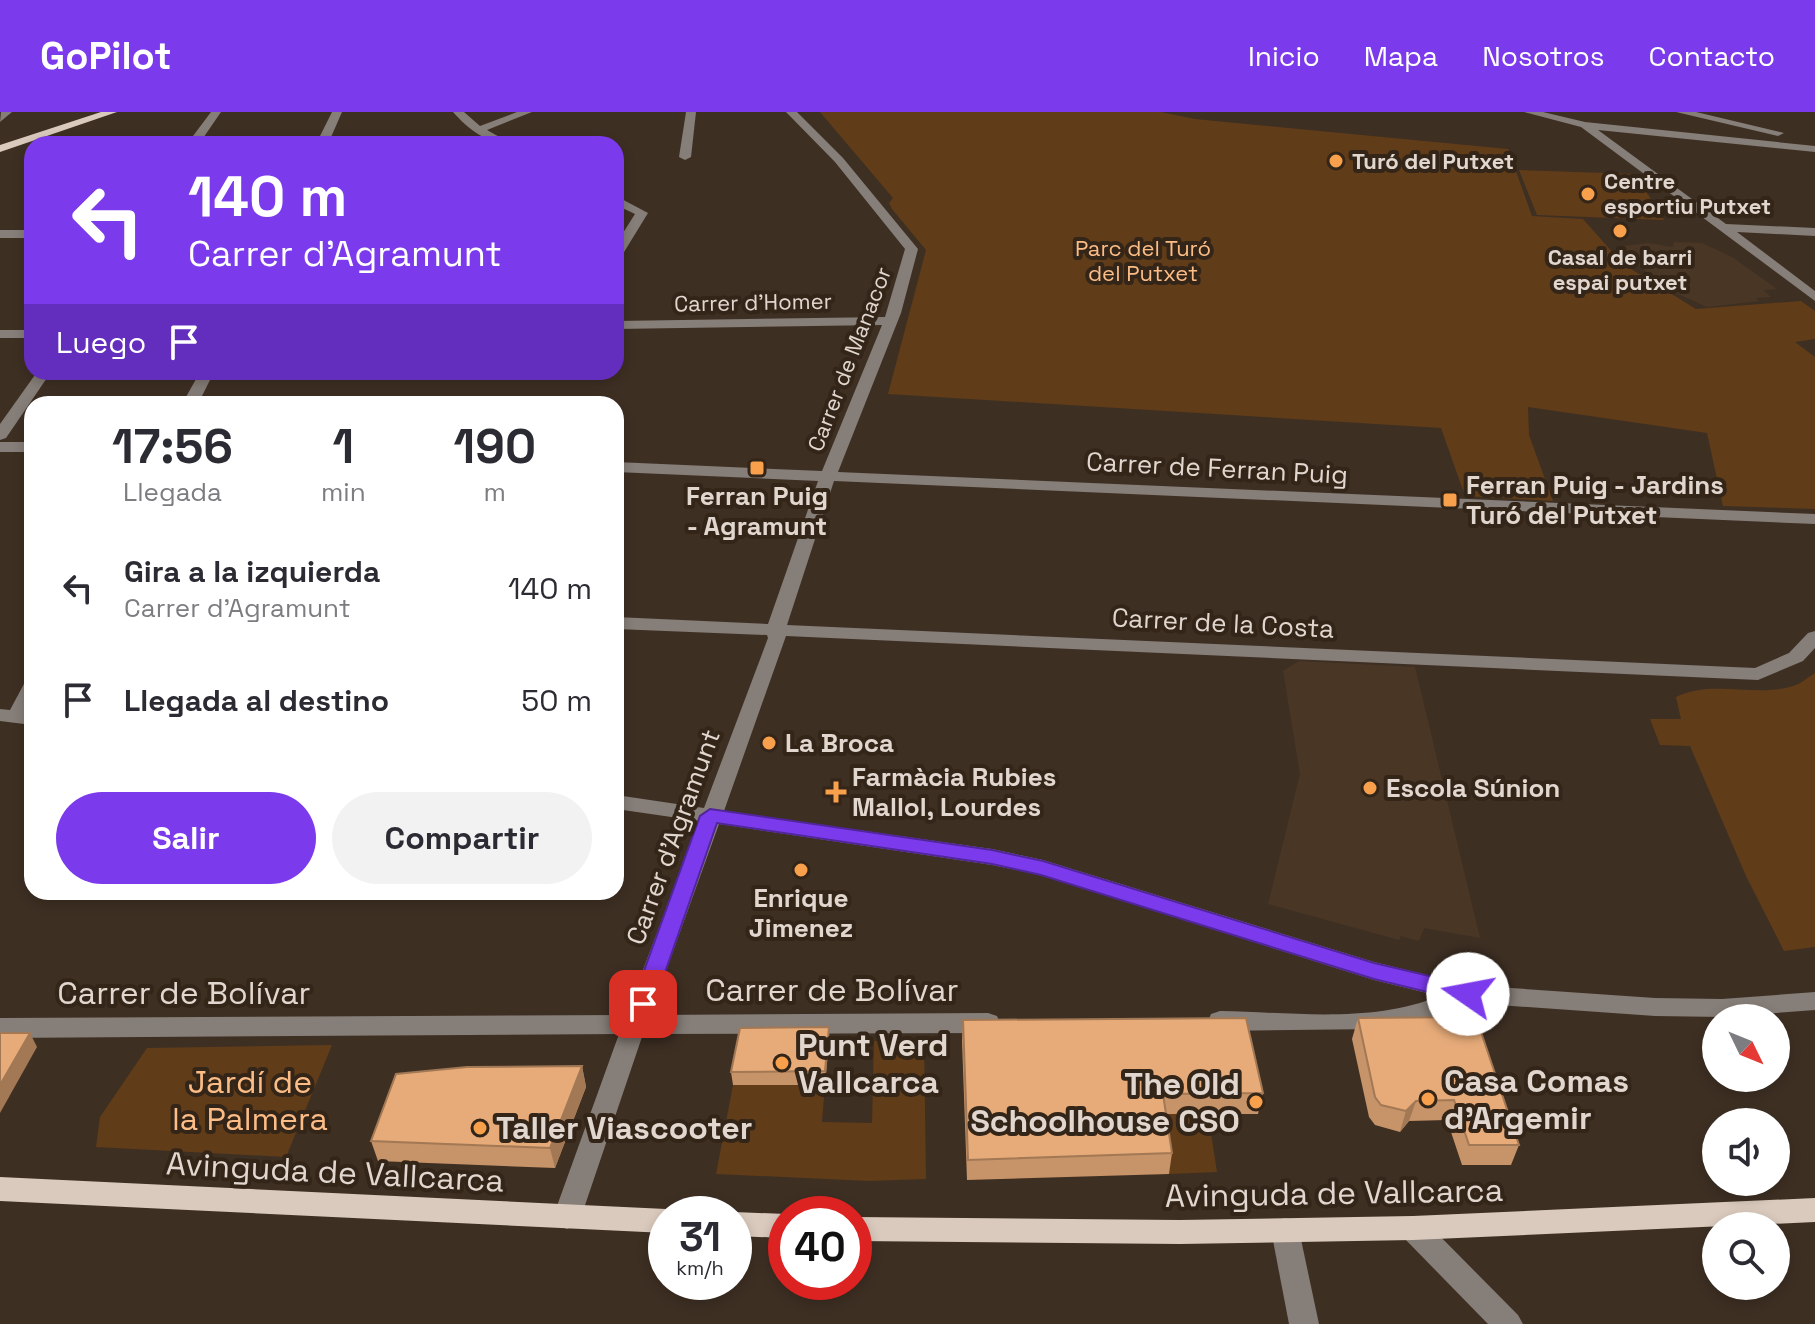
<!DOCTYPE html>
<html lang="es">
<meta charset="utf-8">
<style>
body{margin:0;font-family:"Space Grotesk",sans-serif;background:#f2f2f3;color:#2b2b33;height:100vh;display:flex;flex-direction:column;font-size:30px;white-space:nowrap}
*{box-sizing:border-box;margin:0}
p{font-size:26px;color:#7c7c81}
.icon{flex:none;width:44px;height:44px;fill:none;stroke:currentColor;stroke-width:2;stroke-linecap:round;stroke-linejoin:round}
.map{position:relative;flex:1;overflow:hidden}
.side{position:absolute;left:24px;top:284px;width:600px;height:504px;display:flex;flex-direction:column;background:#fff;border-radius:24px;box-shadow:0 4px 12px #0003}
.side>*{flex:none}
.guide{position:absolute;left:24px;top:24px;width:600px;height:244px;border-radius:24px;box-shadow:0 4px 12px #0003;background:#7c3aed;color:#fff;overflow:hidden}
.needle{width:52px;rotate:133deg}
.controls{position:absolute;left:1702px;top:892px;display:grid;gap:16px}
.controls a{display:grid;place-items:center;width:88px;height:88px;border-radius:50%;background:#fff;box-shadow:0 4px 12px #0003;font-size:40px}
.speed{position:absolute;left:648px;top:1084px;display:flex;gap:16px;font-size:40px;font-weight:700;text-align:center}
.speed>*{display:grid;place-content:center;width:104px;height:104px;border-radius:50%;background:#fff;box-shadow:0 4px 12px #0003;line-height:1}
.speed small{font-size:20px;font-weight:400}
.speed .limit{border:12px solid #d22;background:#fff;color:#111}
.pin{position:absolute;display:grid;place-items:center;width:68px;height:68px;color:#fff;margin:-34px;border-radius:16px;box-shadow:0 4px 12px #0006}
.me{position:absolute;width:88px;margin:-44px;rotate:282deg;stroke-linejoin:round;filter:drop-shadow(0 0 6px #0008)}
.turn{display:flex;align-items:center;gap:28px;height:168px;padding:0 32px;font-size:36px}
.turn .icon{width:104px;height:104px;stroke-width:2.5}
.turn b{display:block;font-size:56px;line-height:68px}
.then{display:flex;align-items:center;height:76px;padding:0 32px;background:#0003;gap:16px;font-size:30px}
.eta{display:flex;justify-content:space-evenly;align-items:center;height:136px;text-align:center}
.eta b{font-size:48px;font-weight:700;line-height:56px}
.button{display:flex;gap:16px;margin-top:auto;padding:16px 32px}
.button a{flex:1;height:92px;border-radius:48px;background:#7c3aed;color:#fff;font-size:32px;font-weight:700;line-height:92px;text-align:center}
.button a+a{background:#f2f2f3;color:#2b2b33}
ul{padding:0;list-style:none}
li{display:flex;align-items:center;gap:24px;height:112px;padding:0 32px}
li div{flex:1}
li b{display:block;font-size:30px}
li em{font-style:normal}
header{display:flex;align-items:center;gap:48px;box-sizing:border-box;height:112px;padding:0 40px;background:#7c3aed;color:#fff}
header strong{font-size:38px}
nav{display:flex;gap:44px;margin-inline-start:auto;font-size:28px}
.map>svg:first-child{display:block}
.built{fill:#4a3625}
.green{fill:#613c18}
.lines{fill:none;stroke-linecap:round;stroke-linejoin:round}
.minor{fill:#867e78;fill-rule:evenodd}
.major{fill:#dacabd;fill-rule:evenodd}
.wall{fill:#c79368}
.shaded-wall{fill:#a27855}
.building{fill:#e7ab79;stroke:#a27855;stroke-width:2}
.route{fill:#7c3aed;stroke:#51269a;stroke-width:2}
.poi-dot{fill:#f9a04d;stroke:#342519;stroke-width:3}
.labels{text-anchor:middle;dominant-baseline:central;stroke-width:8;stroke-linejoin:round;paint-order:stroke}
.far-poi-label{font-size:22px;font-weight:bold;fill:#e1d7cf;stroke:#342519;text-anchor:start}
.far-park-label{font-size:22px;fill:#fcbc86;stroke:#342519}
.far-street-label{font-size:22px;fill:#e1d7cf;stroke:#342519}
.street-label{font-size:26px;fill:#e1d7cf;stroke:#342519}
.poi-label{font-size:26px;font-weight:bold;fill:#e1d7cf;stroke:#342519;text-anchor:start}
.near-street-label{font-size:32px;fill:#e1d7cf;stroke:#342519}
.near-poi-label{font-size:32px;font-weight:bold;fill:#e1d7cf;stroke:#342519;text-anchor:start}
.near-park-label{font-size:32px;fill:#fcbc86;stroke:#342519}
</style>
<header>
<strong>GoPilot</strong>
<nav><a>Inicio</a><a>Mapa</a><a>Nosotros</a><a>Contacto</a></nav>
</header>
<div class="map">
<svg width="1815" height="1212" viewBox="0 0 1815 1212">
<rect width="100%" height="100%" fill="#3e2f23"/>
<g class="built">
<polygon points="1674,130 1702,131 1732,145 1777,177 1763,178 1771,185 1755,186 1759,189 1707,195 1669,178 1616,135 1648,131 1673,135"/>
<polygon points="1299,549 1415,555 1480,826 1424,816 1419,829 1401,824 1399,828 1268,792 1300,662 1283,559"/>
</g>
<g class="green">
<polygon points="820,0 1161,0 1195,7 1508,37 1532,104 1583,107 1623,152 1696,197 1801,189 1815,199 1815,227 1795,230 1815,245 1815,397 1723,394 1707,321 1528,295 1529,323 1553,389 1465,384 1441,316 888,282 926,138 892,97 889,91 893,86"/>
<polygon points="1519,58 1635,62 1664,108 1537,103"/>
<path d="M1815,561V835L1784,839L1746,764L1690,634L1660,633L1650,607H1681L1676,585C1712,567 1755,586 1793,574C1801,572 1808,565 1815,561Z"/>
<polygon points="924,928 926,1067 869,1069 716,1062 733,973 825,973 822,1010 872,1011 874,929"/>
<polygon points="332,933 286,1045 96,1035 100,1005 147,936"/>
<polygon points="1160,1002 1208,1002 1217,1060 1169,1062"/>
</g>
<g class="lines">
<g class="minor">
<polygon points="12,0 0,10 1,0"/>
<polygon points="211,0 221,0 199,32 187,32"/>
<polygon points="332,0 342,0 328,32 316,32"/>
<path d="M453,0H464L480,14L517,0H532L487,18L512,32C487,32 469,18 453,0Z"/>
<polygon points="686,0 696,0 691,45 685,48 679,45"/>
<path d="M786,0H797L843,46L918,137L901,201L838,360L1815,402V412L834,369L787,513L1755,556L1789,541L1808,521L1815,519V536L1803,549L1758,568L786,524L724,699L992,737L1043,748L1374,850L1468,873L1655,886L1722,887L1815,880V898L1722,905L1655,904L1470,891L1439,904L1378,917L1220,919L1211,916L1208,909L1211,902L1220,899C1290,900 1373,912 1439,884L1374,868L1041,763L992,753L719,712L650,903L988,901L997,904L1000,911L997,918L988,921L643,922L581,1105L577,1113L567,1117L557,1113L553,1105L619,922L0,926V906L626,903L699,709L616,697V683L704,696L768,526L767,523L616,517V505L768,512L818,369L616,360V350L822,359L882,213L616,217V209L885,205L905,137L835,50Z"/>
<polygon points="1524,0 1543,0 1585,10 1815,34 1815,40 1598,18 1726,112 1815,116 1815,124 1737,120 1815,179 1815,189 1581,15"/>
<polygon points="1676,0 1696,0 1784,21 1778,24"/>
<polygon points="616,84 648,101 621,145 616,146 616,132 635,102 616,93"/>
<rect x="0" y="118" width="32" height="8"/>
<rect x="0" y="218" width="32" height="8"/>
<polygon points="37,260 51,260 6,326 0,328 0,312"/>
<polygon points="200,260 214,260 198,292 182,292"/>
<rect x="0" y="330" width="32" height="10"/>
<polygon points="32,568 29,600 32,601 32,613 0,609 0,597 10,598 25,570"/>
<polygon points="1413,1104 1423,1107 1518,1203 1523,1212 1488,1212 1403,1125 1399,1116 1403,1107"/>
<polygon points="1285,1106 1295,1109 1299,1118 1319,1212 1289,1212 1271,1118 1275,1109"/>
</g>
<g class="major">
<polygon points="101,0 117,0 0,40 0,33"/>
<polygon points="0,1065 666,1097 676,1102 666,1102 666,1121 0,1089"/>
<polygon points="1815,1086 1815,1110 1413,1128 1180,1132 854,1129 854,1105 1180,1108 1413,1104"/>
<polygon points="734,1100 786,1102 786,1126 734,1124 734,1102 728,1102"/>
</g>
</g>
<g class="wall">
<polygon points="1358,906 1519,1033 1511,1053 1462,1053 1447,1008 1409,1009 1400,1020 1375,1013 1369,1005 1352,927"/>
<polygon points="963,908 1263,981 1258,1002 1166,1002 1172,1041 1169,1062 967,1068 962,929"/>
<polygon points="829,915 829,929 825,973 733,973 731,960"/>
<polygon points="582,954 586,975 555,1056 378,1049 371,1029"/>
</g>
<g class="shaded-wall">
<polygon points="829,915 829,929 825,973 825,959"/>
<polygon points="30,921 37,935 0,1001 0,973"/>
<polygon points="582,954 586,975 555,1056 550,1036"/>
<polygon points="1416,989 1409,1009 1400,1020 1406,999"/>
</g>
<g class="building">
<polygon points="1476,905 1519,1033 1469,1033 1454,988 1416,989 1406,999 1381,993 1375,985 1358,906"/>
<polygon points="1246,906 1263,981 1163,982 1172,1041 968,1048 963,908"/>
<polygon points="829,915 825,959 731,960 740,916"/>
<polygon points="0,921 30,921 0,973"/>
<polygon points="582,954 550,1036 371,1029 396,962 467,955"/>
</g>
<polygon class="route" points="710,697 992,738 1043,749 1374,851 1468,873 1479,882 1468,890 1374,867 1041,763 992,752 717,711 654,892 650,898 635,898 632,892 700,704"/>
<g class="poi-dot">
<circle cx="1336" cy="49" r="8"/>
<circle cx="1588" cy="82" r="8"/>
<circle cx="1620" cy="119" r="8"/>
<rect x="749" y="348" width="16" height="16" rx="4"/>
<rect x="1442" y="380" width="16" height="16" rx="4"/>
<circle cx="769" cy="631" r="8"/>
<circle cx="1370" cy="676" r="8"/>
<path d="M832 668h8v8h8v8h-8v8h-8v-8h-8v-8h8z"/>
<circle cx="801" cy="758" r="8"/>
<circle cx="782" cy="951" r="8"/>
<circle cx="1428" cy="987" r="8"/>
<circle cx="1256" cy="990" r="8"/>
<circle cx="480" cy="1016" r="8"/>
</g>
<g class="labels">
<g class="far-poi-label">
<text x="1352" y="49">Turó del Putxet</text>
<text x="1604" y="69">Centre<tspan x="1604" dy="25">esportiu Putxet</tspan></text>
<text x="1620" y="145" text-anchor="middle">Casal de barri<tspan x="1620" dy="25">espai putxet</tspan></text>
</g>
<g class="far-park-label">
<text x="1143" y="136">Parc del Turó<tspan x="1143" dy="25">del Putxet</tspan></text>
</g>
<g class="far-street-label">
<text transform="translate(753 190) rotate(-1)">Carrer d'Homer</text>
<text transform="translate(849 247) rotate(-69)">Carrer de Manacor</text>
</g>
<g class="street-label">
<text transform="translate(1217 356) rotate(3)">Carrer de Ferran Puig</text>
<text transform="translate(1223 511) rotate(3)">Carrer de la Costa</text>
<text transform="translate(673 725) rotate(-70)">Carrer d'Agramunt</text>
</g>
<g class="poi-label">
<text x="1466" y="373">Ferran Puig - Jardins<tspan x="1466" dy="30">Turó del Putxet</tspan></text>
<text x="757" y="384" text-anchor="middle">Ferran Puig<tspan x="757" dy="30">- Agramunt</tspan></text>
<text x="785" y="631">La Broca</text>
<text x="852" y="665">Farmàcia Rubies<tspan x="852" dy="30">Mallol, Lourdes</tspan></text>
<text x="1386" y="676">Escola Súnion</text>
<text x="801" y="786" text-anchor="middle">Enrique<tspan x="801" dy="30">Jimenez</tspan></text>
</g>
<g class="near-street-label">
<text x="832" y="878">Carrer de Bolívar</text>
<text x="184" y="881">Carrer de Bolívar</text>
<text transform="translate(335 1060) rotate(3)">Avinguda de Vallcarca</text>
<text transform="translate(1334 1081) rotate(-1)">Avinguda de Vallcarca</text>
</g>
<g class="near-poi-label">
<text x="798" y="933">Punt Verd<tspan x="798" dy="37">Vallcarca</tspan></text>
<text x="1444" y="969">Casa Comas<tspan x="1444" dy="37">d’Argemir</tspan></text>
<text x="1240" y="972" text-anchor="end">The Old<tspan x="1240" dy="37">Schoolhouse CSO</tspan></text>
<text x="496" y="1016">Taller Viascooter</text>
</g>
<g class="near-park-label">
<text x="250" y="970">Jardí de<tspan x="250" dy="37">la Palmera</tspan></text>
</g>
</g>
</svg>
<div class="controls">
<a><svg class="needle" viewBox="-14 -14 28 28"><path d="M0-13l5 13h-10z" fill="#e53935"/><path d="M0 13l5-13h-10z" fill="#7c7c81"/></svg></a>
<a><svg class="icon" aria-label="sound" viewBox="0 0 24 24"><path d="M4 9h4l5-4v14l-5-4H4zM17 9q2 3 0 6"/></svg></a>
<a><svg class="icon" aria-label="search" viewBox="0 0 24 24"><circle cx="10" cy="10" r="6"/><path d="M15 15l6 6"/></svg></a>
</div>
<div class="speed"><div>31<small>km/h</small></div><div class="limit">40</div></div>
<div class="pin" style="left:643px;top:892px;background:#d93025"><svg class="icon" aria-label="arrive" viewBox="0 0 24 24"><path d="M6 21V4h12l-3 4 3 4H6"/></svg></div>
<svg class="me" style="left:1468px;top:882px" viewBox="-20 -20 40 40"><circle r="19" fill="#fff"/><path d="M0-13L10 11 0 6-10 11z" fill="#7c3aed"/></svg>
<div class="guide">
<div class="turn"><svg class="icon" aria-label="left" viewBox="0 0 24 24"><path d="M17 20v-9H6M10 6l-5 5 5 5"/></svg><div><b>140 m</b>Carrer d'Agramunt</div></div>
<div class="then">Luego<svg class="icon" aria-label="arrive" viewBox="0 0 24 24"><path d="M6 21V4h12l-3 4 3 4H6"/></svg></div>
</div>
<section class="side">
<div class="eta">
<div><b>17:56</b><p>Llegada</p></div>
<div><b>1</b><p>min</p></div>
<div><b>190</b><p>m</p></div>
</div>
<ul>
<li><svg class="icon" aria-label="left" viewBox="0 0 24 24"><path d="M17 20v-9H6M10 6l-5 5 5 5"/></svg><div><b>Gira a la izquierda</b><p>Carrer d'Agramunt</p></div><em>140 m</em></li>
<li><svg class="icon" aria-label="arrive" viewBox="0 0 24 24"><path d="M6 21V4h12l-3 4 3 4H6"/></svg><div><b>Llegada al destino</b></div><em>50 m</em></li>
</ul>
<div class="button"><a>Salir</a><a>Compartir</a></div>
</section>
</div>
